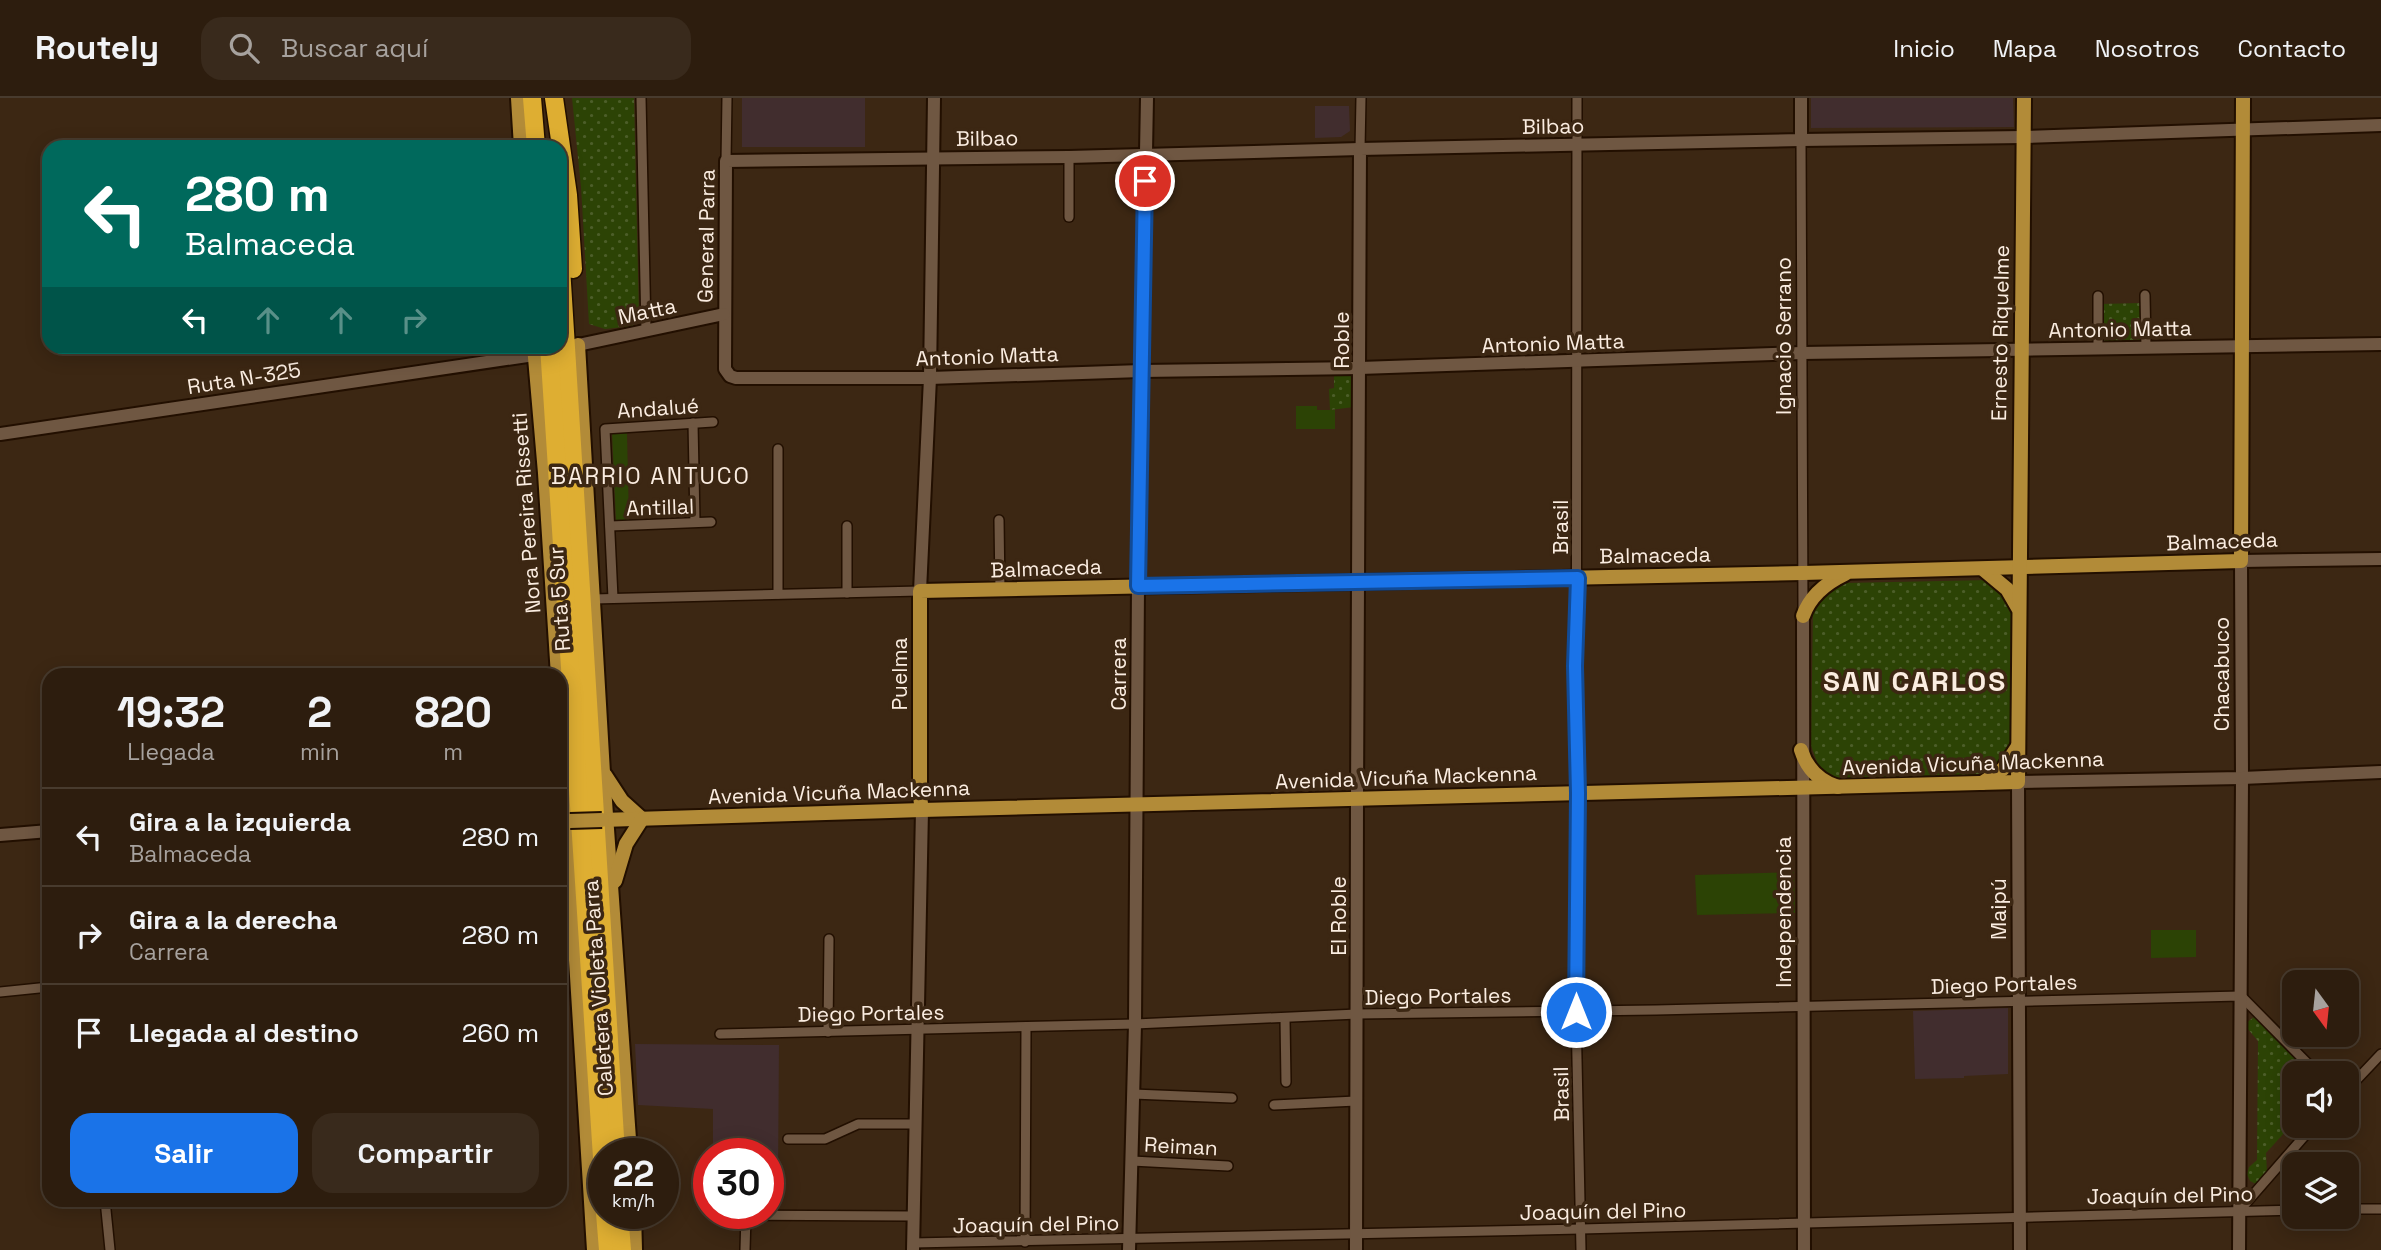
<!DOCTYPE html>
<html lang="es">
<meta charset="utf-8">
<style>
body{margin:0;font-family:"Space Grotesk",sans-serif;background:#392a1c;color:#f1f3f6;height:100vh;display:flex;flex-direction:column;font-size:26px;white-space:nowrap}
*{box-sizing:border-box;margin:0}
p{font-size:23px;color:#a7a29e}
.icon{flex:none;width:38px;height:38px;fill:none;stroke:currentColor;stroke-width:2;stroke-linecap:round;stroke-linejoin:round}
.map{position:relative;flex:1;overflow:hidden}
.sheet{position:absolute;left:42px;top:570px;width:525px;height:539px;display:flex;flex-direction:column;background:#2d1d0e;border-radius:21px;box-shadow:0 4px 18px #0003,0 0 0 2px #483b2e}
.sheet>*{flex:none}
.banner{position:absolute;left:42px;top:42px;width:525px;height:214px;border-radius:21px;box-shadow:0 4px 18px #0003,0 0 0 2px #483b2e;background:#00695c;color:#fff;overflow:hidden}
.needle{width:46px;rotate:165deg}
.controls{position:absolute;left:2282px;top:872px;display:grid;gap:14px}
.controls a{display:grid;place-items:center;width:77px;height:77px;border-radius:14px;background:#2d1d0e;box-shadow:0 4px 18px #0003,0 0 0 2px #483b2e;font-size:35px}
.speed{position:absolute;left:588px;top:1040px;display:flex;gap:14px;font-size:35px;font-weight:700;text-align:center}
.speed>*{display:grid;place-content:center;width:91px;height:91px;border-radius:50%;background:#2d1d0e;box-shadow:0 4px 18px #0003,0 0 0 2px #483b2e;line-height:1}
.speed small{font-size:18px;font-weight:400}
.speed .limit{border:10px solid #d22;background:#fff;color:#111}
.pin{position:absolute;display:grid;place-items:center;width:60px;height:60px;color:#fff;margin:-30px;border:4px solid #fff;border-radius:50%;box-shadow:0 2px 7px #0007}
.me{position:absolute;width:77px;margin:-38px;rotate:0deg;stroke-linejoin:round;filter:drop-shadow(0 0 5px #0008)}
.turn{display:flex;align-items:center;gap:24px;height:147px;padding:0 28px;font-size:32px}
.turn .icon{width:91px;height:91px;stroke-width:2.5}
.turn b{display:block;font-size:49px;line-height:60px}
.lanes{display:flex;align-items:center;height:66px;padding:0 28px;background:#0003;justify-content:center;gap:35px;direction:ltr}
.lanes .off{opacity:.35}
.eta{display:flex;justify-content:space-evenly;align-items:center;height:119px;text-align:center}
.eta b{font-size:42px;font-weight:700;line-height:49px}
.action{display:flex;gap:14px;margin-top:auto;padding:14px 28px}
.action a{flex:1;height:80px;border-radius:21px;background:#1a73e8;color:#fff;font-size:28px;font-weight:700;line-height:80px;text-align:center}
.action a+a{background:#392a1c;color:#f1f3f6}
ul{padding:0;list-style:none}
li{display:flex;align-items:center;gap:21px;height:98px;padding:0 28px;border-top:2px solid #483b2e}
li div{flex:1}
li b{display:block;font-size:26px}
li em{font-style:normal}
header{display:flex;align-items:center;gap:42px;box-sizing:border-box;height:98px;padding:0 35px;background:#2d1d0e;border-bottom:2px solid #483b2e}
header strong{font-size:33px}
nav{display:flex;gap:38px;margin-inline-start:auto;font-size:24px}
.search{width:490px;height:63px;background:#392a1c;display:flex;align-items:center;gap:18px;box-sizing:border-box;padding:0 24px;border-radius:21px;color:#a7a29e;font-size:26px}
.map>svg:first-child{display:block}
.education{fill:#412d2e}
.green{fill:#2c4305}
.park{fill:url(#park-dots)}
.lines{fill:none;stroke-linecap:round;stroke-linejoin:round}
.minor-casing{stroke:#220f00;stroke-width:12}
.tertiary-casing{stroke:#220f00;stroke-width:16}
.secondary-casing{stroke:#220f00;stroke-width:16}
.primary-casing{stroke:#220f00;stroke-width:18}
.motorway-casing{stroke:#220f00;stroke-width:21}
.minor{stroke:#6f5742;stroke-width:9}
.tertiary{stroke:#6f5742;stroke-width:12}
.secondary{stroke:#6f5742;stroke-width:12}
.primary{stroke:#b28b38;stroke-width:14}
.motorway{stroke:#deae32;stroke-width:18}
.primary-bridge-casing{stroke:#220f00;stroke-width:18;stroke-linecap:butt}
.primary-bridge{stroke:#b28b38;stroke-width:14}
.route-casing{stroke:#114b97;stroke-width:18}
.route{stroke:#1a73e8;stroke-width:12}
.labels{text-anchor:middle;dominant-baseline:central;stroke-width:7;stroke-linejoin:round;paint-order:stroke}
.street-label{font-size:21px;fill:#fbede1;stroke:#3c2713}
.neighbourhood-label{font-size:23px;letter-spacing:2px;fill:#fbede1;stroke:#3c2713}
.district-label{font-size:28px;font-weight:bold;letter-spacing:2px;fill:#fbede1;stroke:#3c2713}
</style>
<header>
<strong>Routely</strong>
<div class="search"><svg class="icon" aria-label="search" viewBox="0 0 24 24"><circle cx="10" cy="10" r="6"/><path d="M15 15l6 6"/></svg>Buscar aquí</div>
<nav><a>Inicio</a><a>Mapa</a><a>Nosotros</a><a>Contacto</a></nav>
</header>
<div class="map">
<svg width="2381" height="1152" viewBox="0 0 2381 1152">
<defs>
<pattern id="park-dots" width="8" height="8" patternUnits="userSpaceOnUse" patternTransform="scale(1.75)"><rect width="8" height="8" fill="#2c4305"/><path d="M2 2h.1M6 6h.1" fill="none" stroke="#4c5e29" stroke-width="1.8" stroke-linecap="round"/></pattern>
</defs>
<rect width="100%" height="100%" fill="#3c2713"/>
<g class="education">
<rect x="742" y="0" width="123" height="49"/>
<polygon points="1811,0 2013,0 2014,29 1811,30"/>
<polygon points="1315,8 1349,8 1350,33 1341,39 1315,40"/>
<polygon points="2008,910 2008,976 1964,978 1964,980 1915,981 1913,913"/>
<polygon points="635,946 779,947 778,1080 768,1080 768,1055 713,1055 713,1011 638,1007"/>
</g>
<g class="green">
<polygon points="1296,308 1317,308 1317,312 1335,312 1335,331 1296,331"/>
<polygon points="612,334 627,335 629,422 616,423"/>
<polygon points="1794,774 1795,815 1697,817 1695,777"/>
<polygon points="2151,832 2196,832 2196,859 2151,860"/>
</g>
<g class="park">
<polygon points="572,0 634,0 639,220 633,228 605,231 589,226 581,89"/>
<polygon points="2142,205 2142,246 2100,247 2099,206"/>
<polygon points="1351,275 1354,279 1354,309 1330,312 1329,291 1334,290 1334,276"/>
<path d="M1990,482L2013,509V650L1986,679L1835,683L1826,678L1819,669L1811,648L1813,514C1820,499 1828,489 1844,485Z"/>
<polygon points="2254,919 2309,975 2294,975 2294,1024 2266,1055 2267,1074 2256,1086 2250,1083 2247,1076 2249,1069 2257,1062 2258,943 2247,930 2246,925"/>
</g>
<g class="lines">
<g class="minor-casing">
<g id="minor">
<polyline points="641,0 646,232"/>
<polyline points="1577,0 1576,914 1581,1152"/>
<polyline points="1801,42 1803,512"/>
<polyline points="1360,51 1361,0"/>
<polyline points="1069,59 1069,119"/>
<polyline points="726,63 727,0"/>
<polyline points="2145,197 2146,250"/>
<polyline points="2098,198 2098,251"/>
<polyline points="693,325 695,424"/>
<polyline points="999,422 1000,492"/>
<polyline points="610,428 711,424"/>
<polyline points="847,495 847,428"/>
<polyline points="778,496 778,351"/>
<polyline points="613,500 605,331 713,324"/>
<polyline points="593,501 920,493"/>
<polyline points="0,894 49,889"/>
<polyline points="1285,921 1286,984"/>
<polyline points="828,934 829,841"/>
<polyline points="720,936 1135,926 1357,916 1656,912 2241,898 2317,975"/>
<polyline points="2347,992 2381,956"/>
<polyline points="1133,996 1232,1000"/>
<polyline points="1274,1007 1356,1003"/>
<polyline points="788,1041 825,1041 858,1026 915,1026"/>
<polyline points="1132,1063 1228,1068"/>
<polyline points="105,1102 110,1152"/>
<polyline points="2347,1111 2381,1111"/>
<polyline points="2239,1113 2314,1027"/>
<polyline points="733,1117 913,1118"/>
<polyline points="1025,1144 1026,929"/>
<polyline points="913,1145 1581,1131 2294,1112"/>
<polyline points="745,1152 746,1117"/>
</g>
</g>
<g class="tertiary-casing">
<g id="tertiary">
<polyline points="1801,42 2023,39 2381,27"/>
<polyline points="1360,51 1069,59 726,63 725,271 730,278 736,280 930,280 1141,273 1360,270 1802,255 2381,246"/>
<polyline points="578,247 724,216"/>
<polyline points="0,336 534,257"/>
<polyline points="920,493 930,280 934,0"/>
<polyline points="1803,518 1804,1152"/>
<polyline points="2018,684 2020,1152"/>
<polyline points="913,1152 922,712"/>
<polyline points="1129,1152 1135,926 1138,488 1147,0"/>
<polyline points="1356,1152 1357,702"/>
<polyline points="2239,1152 2242,680"/>
</g>
</g>
<g class="secondary-casing">
<g id="secondary">
<polyline points="2242,680 2241,463 2381,461"/>
<polyline points="2018,684 2242,680 2381,674"/>
<polyline points="1357,702 1360,51 1801,42 1801,0"/>
<polyline points="0,737 49,733"/>
</g>
</g>
<g class="primary-casing">
<g id="primary">
<polyline points="518,0 521,49"/>
<polyline points="578,247 603,675 630,1055"/>
<polyline points="534,248 545,375 558,578"/>
<polyline points="1983,471 2007,491 2018,510"/>
<path d="M1803,518C1810,498 1826,485 1845,476"/>
<polyline points="560,604 594,1152"/>
<path d="M1801,652C1807,671 1819,683 1838,689"/>
<polyline points="605,677 622,703 642,721"/>
<polyline points="1982,685 2003,671 2018,648"/>
<polyline points="922,712 920,699 920,493 1803,475 2241,463 2243,0"/>
<polyline points="602,722 922,712 2018,684 2024,0"/>
<polyline points="615,783 626,746 642,721"/>
<polyline points="634,1115 635,1152"/>
</g>
</g>
<g class="motorway-casing">
<g id="motorway">
<polyline points="532,0 536,49"/>
<polyline points="554,0 568,97 573,171"/>
<polyline points="560,153 616,1055"/>
<polyline points="549,248 604,1090"/>
<polyline points="605,1115 608,1152"/>
<polyline points="619,1115 622,1152"/>
</g>
</g>
<use href="#minor" class="minor"/>
<use href="#tertiary" class="tertiary"/>
<use href="#secondary" class="secondary"/>
<use href="#primary" class="primary"/>
<use href="#motorway" class="motorway"/>
<g class="primary-bridge-casing">
<polyline id="primary-bridge" points="570,723 602,722"/>
</g>
<use href="#primary-bridge" class="primary-bridge"/>
</g>
<g class="lines">
<g class="route-casing">
<polyline id="route" points="1145,83 1138,488 1578,480 1575,568 1578,695 1576,914"/>
</g>
<use href="#route" class="route"/>
</g>
<g class="labels">
<g class="street-label">
<text transform="translate(1553 28) rotate(-1)">Bilbao</text>
<text transform="translate(987 40) rotate(-1)">Bilbao</text>
<text transform="translate(706 138) rotate(-89)">General Parra</text>
<text transform="translate(647 213) rotate(-12)">Matta</text>
<text transform="translate(2120 231) rotate(-1)">Antonio Matta</text>
<text transform="translate(2000 235) rotate(-89)">Ernesto Riquelme</text>
<text transform="translate(1783 238) rotate(-90)">Ignacio Serrano</text>
<text transform="translate(1341 242) rotate(-90)">Roble</text>
<text transform="translate(1553 245) rotate(-2)">Antonio Matta</text>
<text transform="translate(987 258) rotate(-2)">Antonio Matta</text>
<text transform="translate(244 280) rotate(-9)">Ruta N-325</text>
<text transform="translate(658 310) rotate(-4)">Andalué</text>
<text transform="translate(660 409) rotate(-2)">Antillal</text>
<text transform="translate(526 415) rotate(-94)">Nora Pereira Rissetti</text>
<text transform="translate(1560 429) rotate(-90)">Brasil</text>
<text transform="translate(2222 443) rotate(-2)">Balmaceda</text>
<text transform="translate(1655 457) rotate(-1)">Balmaceda</text>
<text transform="translate(1046 470) rotate(-2)">Balmaceda</text>
<text transform="translate(559 501) rotate(-94)">Ruta 5 Sur</text>
<text transform="translate(899 576) rotate(-90)">Puelma</text>
<text transform="translate(1118 576) rotate(-90)">Carrera</text>
<text transform="translate(2221 576) rotate(-90)">Chacabuco</text>
<text transform="translate(1973 665) rotate(-2)">Avenida Vicuña Mackenna</text>
<text transform="translate(1406 679) rotate(-2)">Avenida Vicuña Mackenna</text>
<text transform="translate(839 694) rotate(-2)">Avenida Vicuña Mackenna</text>
<text transform="translate(1998 811) rotate(-90)">Maipú</text>
<text transform="translate(1783 814) rotate(-90)">Independencia</text>
<text transform="translate(1338 818) rotate(-90)">El Roble</text>
<text transform="translate(2004 886) rotate(-2)">Diego Portales</text>
<text transform="translate(598 890) rotate(-94)">Caletera Violeta Parra</text>
<text transform="translate(1438 898) rotate(-1)">Diego Portales</text>
<text transform="translate(871 915) rotate(-1)">Diego Portales</text>
<text transform="translate(1561 996) rotate(-91)">Brasil</text>
<text transform="translate(1181 1048) rotate(3)">Reiman</text>
<text transform="translate(2170 1097) rotate(-1)">Joaquín del Pino</text>
<text transform="translate(1603 1113) rotate(-1)">Joaquín del Pino</text>
<text transform="translate(1036 1126) rotate(-1)">Joaquín del Pino</text>
</g>
<g class="neighbourhood-label">
<text x="651" y="378">BARRIO ANTUCO</text>
</g>
<g class="district-label">
<text x="1915" y="583">SAN CARLOS</text>
</g>
</g>
</svg>
<div class="controls">
<a><svg class="needle" viewBox="-14 -14 28 28"><path d="M0-13l5 13h-10z" fill="#e53935"/><path d="M0 13l5-13h-10z" fill="#a7a29e"/></svg></a>
<a><svg class="icon" aria-label="sound" viewBox="0 0 24 24"><path d="M4 9h4l5-4v14l-5-4H4zM17 9q2 3 0 6"/></svg></a>
<a><svg class="icon" aria-label="layers" viewBox="0 0 24 24"><path d="M12 4l9 5-9 5-9-5zM3 14l9 5 9-5"/></svg></a>
</div>
<div class="speed"><div>22<small>km/h</small></div><div class="limit">30</div></div>
<div class="pin" style="left:1145px;top:83px;background:#d93025"><svg class="icon" aria-label="arrive" viewBox="0 0 24 24"><path d="M6 21V4h12l-3 4 3 4H6"/></svg></div>
<svg class="me" style="left:1576px;top:914px" viewBox="-20 -20 40 40"><circle r="17" fill="#1a73e8" stroke="#fff" stroke-width="3"/><path d="M0-11L8 9 0 5-8 9z" fill="#fff"/></svg>
<div class="banner">
<div class="turn"><svg class="icon" aria-label="left" viewBox="0 0 24 24"><path d="M17 20v-9H6M10 6l-5 5 5 5"/></svg><div><b>280 m</b>Balmaceda</div></div>
<div class="lanes"><svg class="icon" aria-label="left" viewBox="0 0 24 24"><path d="M17 20v-9H6M10 6l-5 5 5 5"/></svg><svg class="icon off" aria-label="ahead" viewBox="0 0 24 24"><path d="M12 20V5M6 11l6-6 6 6"/></svg><svg class="icon off" aria-label="ahead" viewBox="0 0 24 24"><path d="M12 20V5M6 11l6-6 6 6"/></svg><svg class="icon off" aria-label="right" viewBox="0 0 24 24"><path d="M7 20v-9h11M14 6l5 5-5 5"/></svg></div>
</div>
<section class="sheet">
<div class="eta">
<div><b>19:32</b><p>Llegada</p></div>
<div><b>2</b><p>min</p></div>
<div><b>820</b><p>m</p></div>
</div>
<ul>
<li><svg class="icon" aria-label="left" viewBox="0 0 24 24"><path d="M17 20v-9H6M10 6l-5 5 5 5"/></svg><div><b>Gira a la izquierda</b><p>Balmaceda</p></div><em>280 m</em></li>
<li><svg class="icon" aria-label="right" viewBox="0 0 24 24"><path d="M7 20v-9h11M14 6l5 5-5 5"/></svg><div><b>Gira a la derecha</b><p>Carrera</p></div><em>280 m</em></li>
<li><svg class="icon" aria-label="arrive" viewBox="0 0 24 24"><path d="M6 21V4h12l-3 4 3 4H6"/></svg><div><b>Llegada al destino</b></div><em>260 m</em></li>
</ul>
<div class="action"><a>Salir</a><a>Compartir</a></div>
</section>
</div>
